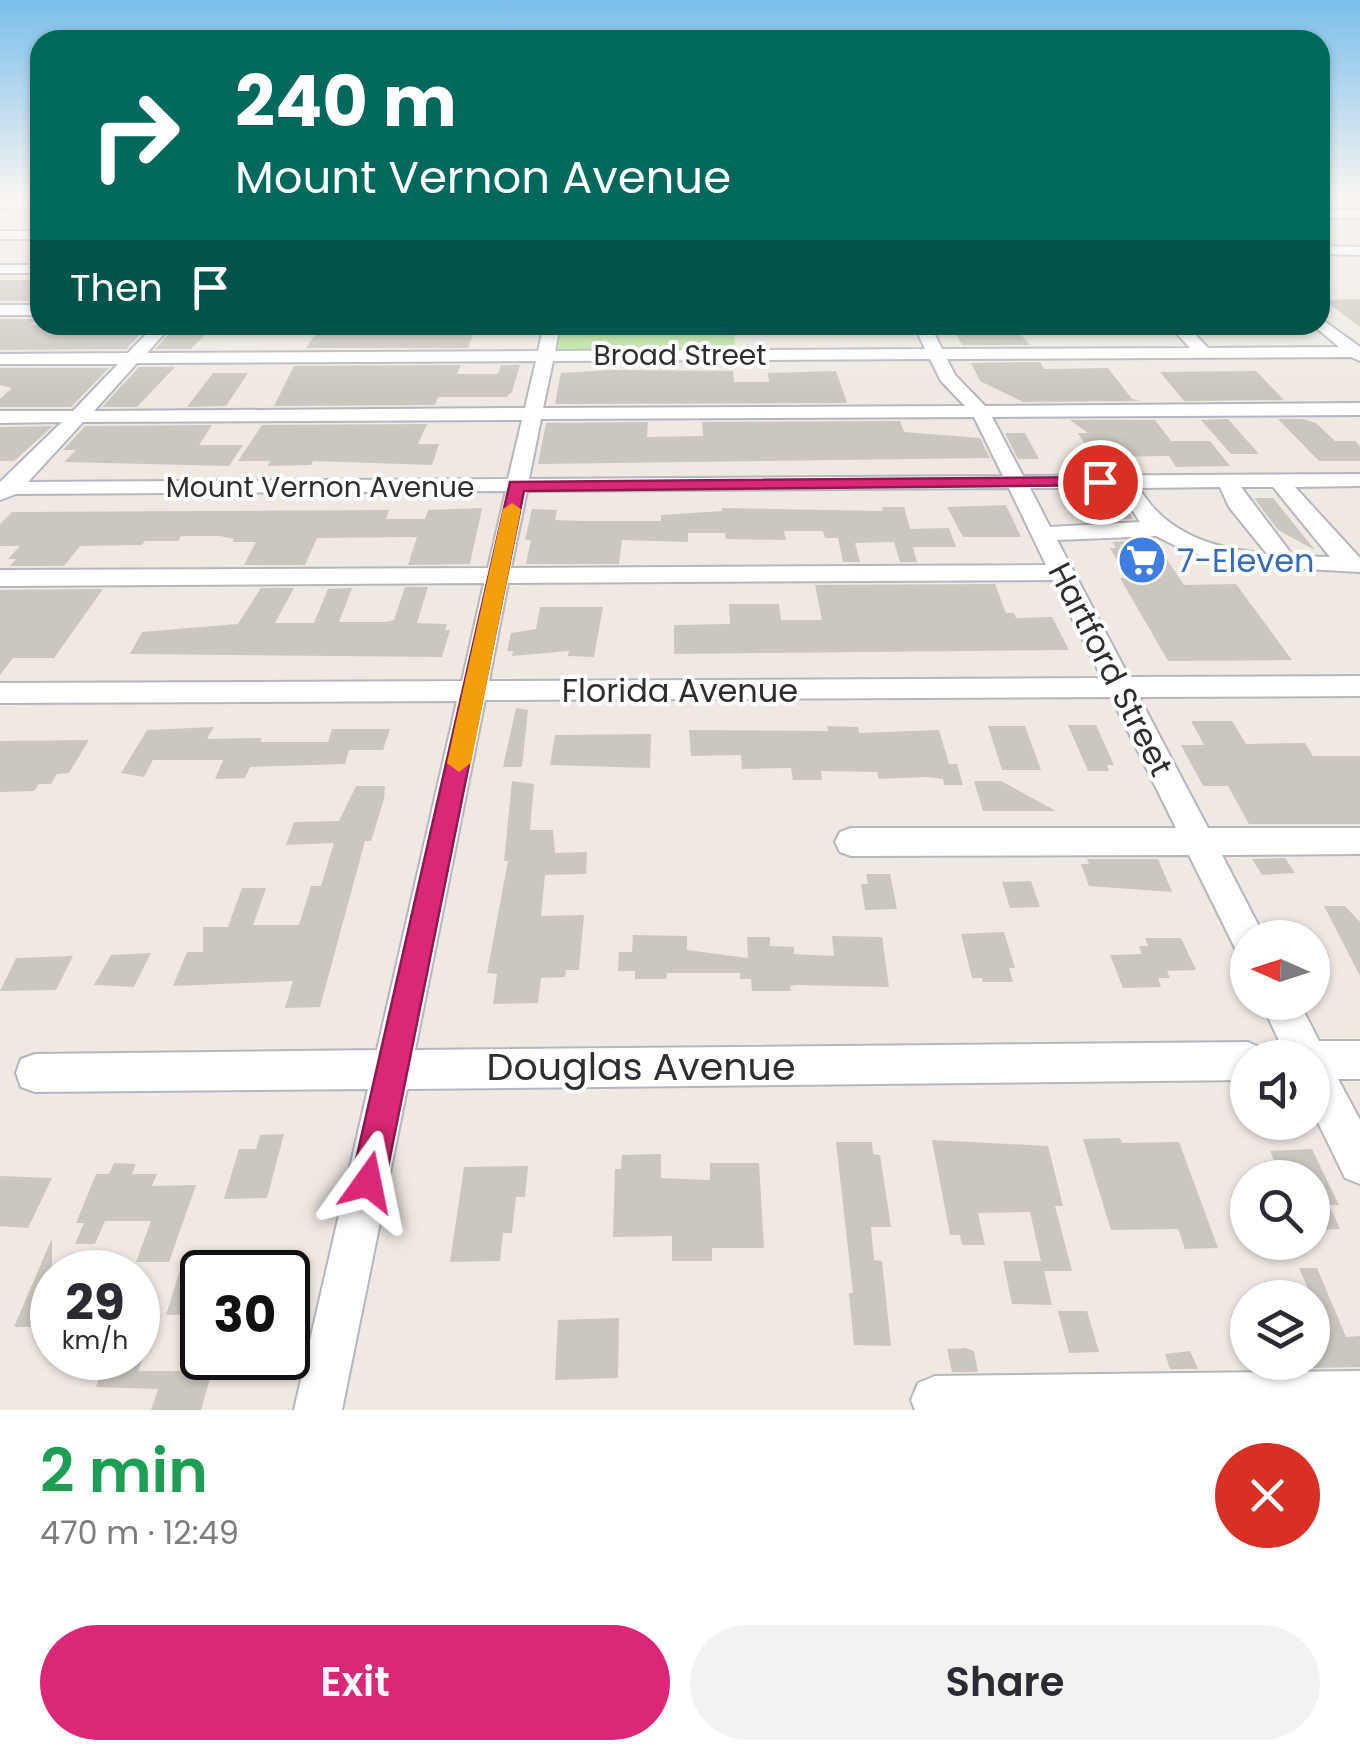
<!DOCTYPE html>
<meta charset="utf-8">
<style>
body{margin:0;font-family:Poppins,sans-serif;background:#f2f2f3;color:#2b2b33;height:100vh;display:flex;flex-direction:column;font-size:38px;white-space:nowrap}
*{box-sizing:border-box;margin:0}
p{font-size:32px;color:#7c7c81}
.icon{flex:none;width:55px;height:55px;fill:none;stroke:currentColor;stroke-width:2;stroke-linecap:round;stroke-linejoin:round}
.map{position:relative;height:1410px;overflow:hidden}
.details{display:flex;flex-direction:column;background:#fff;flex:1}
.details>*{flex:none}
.hud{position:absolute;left:30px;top:30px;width:1300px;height:305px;border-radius:30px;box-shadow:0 2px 8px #0004;background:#00695c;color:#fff;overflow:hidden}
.needle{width:65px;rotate:273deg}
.tools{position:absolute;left:1230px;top:920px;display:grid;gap:20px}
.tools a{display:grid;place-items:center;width:100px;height:100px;border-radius:50%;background:#fff;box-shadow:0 2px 8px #0004;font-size:50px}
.speed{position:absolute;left:30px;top:1250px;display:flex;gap:20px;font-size:50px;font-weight:700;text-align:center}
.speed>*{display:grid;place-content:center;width:130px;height:130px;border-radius:50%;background:#fff;box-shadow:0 2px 8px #0004;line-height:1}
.speed small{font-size:25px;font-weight:400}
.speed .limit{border:5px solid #111;border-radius:15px;background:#fff;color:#111}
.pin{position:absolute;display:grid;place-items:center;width:85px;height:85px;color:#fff;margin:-42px;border:5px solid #fff;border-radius:50%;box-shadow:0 2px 10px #0007}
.me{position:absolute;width:110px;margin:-55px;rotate:12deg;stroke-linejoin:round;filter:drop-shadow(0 0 8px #0008)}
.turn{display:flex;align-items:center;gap:35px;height:210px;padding:0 40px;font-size:45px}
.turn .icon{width:130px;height:130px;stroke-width:2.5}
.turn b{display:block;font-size:70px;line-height:85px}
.then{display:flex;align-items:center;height:95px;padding:0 40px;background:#0003;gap:20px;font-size:38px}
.round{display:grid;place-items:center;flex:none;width:105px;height:105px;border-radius:52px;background:#f2f2f3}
.head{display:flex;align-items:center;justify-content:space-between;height:170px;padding:0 40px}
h1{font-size:60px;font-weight:600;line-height:75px;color:#1e9e55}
.button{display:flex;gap:20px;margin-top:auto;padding:20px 40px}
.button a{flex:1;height:115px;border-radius:60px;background:#db2777;color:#fff;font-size:40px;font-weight:600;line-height:115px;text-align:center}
.button a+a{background:#f2f2f3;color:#2b2b33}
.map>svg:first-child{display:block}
.green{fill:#b6e59e}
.building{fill:#cbc7bf}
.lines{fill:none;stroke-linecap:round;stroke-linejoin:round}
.minor-casing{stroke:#b4b7c1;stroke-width:4}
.minor{fill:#fff;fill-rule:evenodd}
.route{fill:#db2777;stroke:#8e194d;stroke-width:2.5}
.slow{fill:#f59e0b}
.labels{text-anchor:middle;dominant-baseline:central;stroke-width:8;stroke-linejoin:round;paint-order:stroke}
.far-street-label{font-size:28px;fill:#2e2e2e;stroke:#fff}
.shop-label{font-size:32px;fill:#366cbe;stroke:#fff;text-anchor:start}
.street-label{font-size:32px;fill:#2e2e2e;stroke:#fff}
.near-street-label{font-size:38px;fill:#2e2e2e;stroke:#fff}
</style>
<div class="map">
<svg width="1360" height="1410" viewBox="0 0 1360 1410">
<rect width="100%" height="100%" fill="#efe9e1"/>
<polygon class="green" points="556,325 734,325 735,350 561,350 554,349"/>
<g class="building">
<polygon points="0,280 40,280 40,297 34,301 0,301"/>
<polygon points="1360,299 1360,327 1324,300"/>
<polygon points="0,319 37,319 30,325 45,325 44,329 147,327 126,349 0,350"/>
<polygon points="418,325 477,325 468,348 306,348 320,327 415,330"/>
<polygon points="952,327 1017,330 1030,345 962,345"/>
<polygon points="174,329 210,329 191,349 155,349"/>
<polygon points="1040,362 1044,369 1108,368 1132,399 1141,401 1023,402 980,381 971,363"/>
<polygon points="461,365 457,374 498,374 501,365 520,365 512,392 506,397 438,397 435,405 274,406 294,366"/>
<polygon points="139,367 175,367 137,407 102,407"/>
<polygon points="0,368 109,368 71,407 0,407 0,399 12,388 0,385"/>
<polygon points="613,370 733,371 734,382 769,382 768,373 836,371 847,403 555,404 561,373"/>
<polygon points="1256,371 1284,400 1184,401 1160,372"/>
<polygon points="213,373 248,373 226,406 187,407"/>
<polygon points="1228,419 1259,454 1231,454 1201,420"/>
<polygon points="1278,419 1303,419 1316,423 1335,441 1355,441 1360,446 1360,461 1319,461"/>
<polygon points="1070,420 1155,420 1171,441 1210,441 1230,466 1176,467 1169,456 1093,457 1078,433 1088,433"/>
<polygon points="900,421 904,432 980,438 990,458 538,464 546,423 648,422 647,437 703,436 702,422"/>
<polygon points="427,424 418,444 439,444 432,465 313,461 311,465 268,466 270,461 238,461 262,425"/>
<polygon points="212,425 199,445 243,445 229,466 64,462 76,450 63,450 85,426"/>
<polygon points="53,426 14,461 0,461 0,427"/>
<polygon points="1005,433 1025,433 1039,459 1018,459"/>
<polygon points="1254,498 1273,498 1315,550 1278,530"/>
<polygon points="1006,505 1021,537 963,537 947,507"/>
<polygon points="1090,505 1124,505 1133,519 1099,520"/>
<polygon points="882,507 904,507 910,529 949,528 956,547 913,547 917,562 900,562 894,542 855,543 860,562 843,562 838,538 825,538 823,531 784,531 786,540 726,539 725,533 688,533 688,542 622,540 619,564 526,564 531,540 525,540 532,509 557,510 555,520 582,521 661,521 661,515 722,511 722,508 883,511"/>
<polygon points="482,508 470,564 408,565 417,537 317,538 305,565 244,565 256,542 232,542 234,539 220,536 181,536 178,541 145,541 142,545 80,546 64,566 10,566 16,559 8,559 20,546 0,546 0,524 12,512 389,510 386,519 425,519 428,510"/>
<polygon points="1154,540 1184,585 1236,584 1292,660 1168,661 1120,578 1128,578 1110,548 1116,548 1112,542"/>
<polygon points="995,584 1006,613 1014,613 1016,618 1052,617 1069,650 674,654 674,625 730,624 729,604 779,604 781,620 822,620 815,585"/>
<polygon points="405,587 428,587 417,623 447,624 445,630 450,630 442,657 130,654 142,632 238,624 261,588 294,588 275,623 314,623 328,589 352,588 339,622 386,622 394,620"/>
<polygon points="103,589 54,658 13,658 0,675 0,590"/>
<polygon points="540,607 603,607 594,657 568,656 569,651 512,656 513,651 507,651 511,633 536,629"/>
<polygon points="516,708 528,710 522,767 503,767"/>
<polygon points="1191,721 1232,721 1246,744 1305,743 1313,756 1360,756 1360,824 1249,824 1228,786 1203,786 1181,745 1204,745"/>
<polygon points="1068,725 1096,725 1114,765 1107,765 1109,771 1088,771"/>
<polygon points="827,726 858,727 859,733 939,730 949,764 957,764 963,785 944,785 943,779 927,777 879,779 877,772 821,771 822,780 793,780 791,768 742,769 741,755 691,756 689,730 828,731"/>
<polygon points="988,726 1025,726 1041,770 1002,770"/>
<polygon points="214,727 207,739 262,738 260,742 328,742 332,729 390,729 383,750 349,750 345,764 250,767 245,778 215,779 223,760 153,760 144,777 121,773 147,730"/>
<polygon points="651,734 650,768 550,765 555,735"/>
<polygon points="89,740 69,773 57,774 51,784 39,784 34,791 0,792 0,741"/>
<polygon points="512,781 534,784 530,830 553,830 555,853 587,852 586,874 545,875 541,916 584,915 579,970 566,970 565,977 541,978 538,1003 493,1004 497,974 487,973 508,861 504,861"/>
<polygon points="974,781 1001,781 1056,811 983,811"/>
<polygon points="356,786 385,786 384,799 371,841 365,841 320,1007 285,1008 293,981 173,986 187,952 203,952 203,927 228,927 242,888 266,888 253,925 299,925 311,886 321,886 334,843 286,845 294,822 339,821"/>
<polygon points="1285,858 1295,873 1262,875 1252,859"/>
<polygon points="1087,859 1158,859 1172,892 1089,886 1081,864 1089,864"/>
<polygon points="866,874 890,874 897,909 865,910 861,884 868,884"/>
<polygon points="1031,881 1040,907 1010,908 1002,882"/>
<polygon points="1324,906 1345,906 1360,922 1360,976"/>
<polygon points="1004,932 1015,968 1009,968 1013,982 983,982 982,978 972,978 961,934"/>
<polygon points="633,935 687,936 687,950 748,958 747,937 770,937 770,946 794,947 794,954 834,956 832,936 882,937 889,987 797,985 790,986 791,991 752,991 751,979 740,979 740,973 667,973 666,979 635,979 635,971 618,971 619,952 632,952"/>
<polygon points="1145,938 1181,938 1196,970 1167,971 1170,978 1158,978 1161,987 1123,988 1110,955 1142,954 1139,946 1148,946"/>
<polygon points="151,953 134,987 94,985 111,955"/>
<polygon points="73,956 56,990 0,991 16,958"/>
<polygon points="284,1134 267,1198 224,1199 239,1149 256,1149 260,1135"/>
<polygon points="1120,1138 1122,1143 1179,1142 1218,1248 1185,1249 1178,1229 1111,1230 1083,1139"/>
<polygon points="932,1140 1048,1146 1063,1206 1055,1206 1072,1271 1044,1271 1052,1305 1012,1304 1003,1261 1041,1261 1030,1212 978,1213 985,1245 962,1245 960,1235 950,1235"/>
<polygon points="836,1142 872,1142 873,1154 880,1155 891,1227 871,1227 874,1260 882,1261 891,1346 854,1345 849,1293 853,1293"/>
<polygon points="1312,1149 1339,1205 1329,1205 1340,1229 1312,1230 1312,1178 1282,1178 1270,1151"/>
<polygon points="661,1154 661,1178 710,1180 710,1163 759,1163 764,1248 712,1248 712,1261 672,1261 672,1236 613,1237 615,1169 621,1169 622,1155"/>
<polygon points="114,1163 136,1164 132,1174 157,1174 152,1186 196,1185 169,1262 136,1262 151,1221 105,1221 95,1244 75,1244 84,1223 76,1223 96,1174 109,1174"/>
<polygon points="528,1166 525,1197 516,1197 512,1233 503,1233 500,1261 450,1262 464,1167"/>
<polygon points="0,1176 52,1178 28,1228 0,1226"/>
<polygon points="52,1238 52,1313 47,1327 14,1327"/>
<polygon points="250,1251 244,1272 202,1272 202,1314 166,1315 185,1254"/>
<polygon points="1299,1268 1317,1268 1346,1337 1360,1336 1360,1367 1312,1368 1312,1298"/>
<polygon points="1058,1311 1087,1311 1099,1352 1069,1353"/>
<polygon points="619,1318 618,1378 555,1380 558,1320"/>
<polygon points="965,1348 974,1351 978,1372 952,1372 947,1349"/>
<polygon points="1190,1351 1198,1369 1170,1369 1165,1354"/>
<polygon points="107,1358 143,1358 138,1371 212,1371 201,1410 151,1410 158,1389 96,1387"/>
</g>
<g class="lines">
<g class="minor-casing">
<g id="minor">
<polygon points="40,199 40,207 0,208 0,200"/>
<rect x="1320" y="210" width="40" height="8"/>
<rect x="0" y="231" width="40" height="8"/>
<polygon points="1320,246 1360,247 1360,255 1320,254"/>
<rect x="0" y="265" width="40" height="8"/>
<rect x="0" y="305" width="40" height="10"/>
<path d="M1320,318L1360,347V361L1351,357L947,359L955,375L985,406L1360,403V415L992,417L1023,476L1360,474V486L1295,487L1360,558V572L1250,566L1186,551L1156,536L1057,540L1129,677L1360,676V696L1139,697L1208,828H1360V854L1222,855L1265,938H1248V955L1236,950L1189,855L851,856L840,852L835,842L840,832L851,828H1176L1111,697L485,700L415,1050L1248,1042L1261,1048L1266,1058H1248V1080L407,1089L342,1410H294L368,1089L35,1092L21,1087L16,1073L21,1059L35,1054L377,1050L457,701L0,703V683L462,681L484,583L0,586V570L488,568L506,491L16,494L0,500V482L62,422L0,423V411H73L118,364H0V354L128,353L155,325H172L147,353L538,351L544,325H560L555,351L925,349L914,325H930L942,349L1190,348L1169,325H1186L1208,348L1339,347L1313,325H1320ZM930,359L941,381L965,406L543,408L553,361ZM536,361L525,408L94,411L137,363ZM974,417L1003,476L529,479L541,419ZM522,420L508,479L28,482L83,422ZM1220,487L1229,507L1267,554C1213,548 1167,535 1139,488ZM1241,487H1273L1330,557L1293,556ZM1009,488L1046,565L511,568L527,491ZM1030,488H1118L1140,522L1050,527ZM1053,580L1102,678L489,681L508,583Z"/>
<polygon points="1261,1002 1299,1002 1319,1041 1360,1041 1360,1079 1338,1079 1360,1120 1360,1184 1345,1178 1312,1110 1312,1058 1287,1058"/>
<polygon points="1360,1371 1360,1410 915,1410 911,1400 918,1383 935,1376"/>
</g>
</g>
<use href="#minor" class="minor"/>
</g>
<linearGradient id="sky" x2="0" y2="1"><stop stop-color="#7abfeb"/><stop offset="0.5" stop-color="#f8f5f2"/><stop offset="1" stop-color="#f8f5f2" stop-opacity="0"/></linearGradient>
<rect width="1360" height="393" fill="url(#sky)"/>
<polygon class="route" points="1100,477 1109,482 1107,485 524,491 385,1182 380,1194 368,1199 356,1194 351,1182 510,482"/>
<polygon class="slow" points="512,503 521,509 471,763 459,772 447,763 503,509"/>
<defs>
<g id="supermarket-disc" transform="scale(2.5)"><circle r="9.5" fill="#3f7fe0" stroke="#fff"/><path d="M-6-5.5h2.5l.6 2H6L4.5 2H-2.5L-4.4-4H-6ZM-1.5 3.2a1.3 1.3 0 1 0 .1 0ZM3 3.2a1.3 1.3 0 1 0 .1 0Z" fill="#fff"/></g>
</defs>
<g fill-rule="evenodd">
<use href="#supermarket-disc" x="1142" y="560"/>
</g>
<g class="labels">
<g class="far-street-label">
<text x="680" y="355">Broad Street</text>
<text x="320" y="487">Mount Vernon Avenue</text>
</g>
<g class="shop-label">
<text x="1177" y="560">7-Eleven</text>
</g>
<g class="street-label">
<text transform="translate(1111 669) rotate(63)">Hartford Street</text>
<text x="680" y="690">Florida Avenue</text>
</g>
<g class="near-street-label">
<text x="641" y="1066">Douglas Avenue</text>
</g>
</g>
</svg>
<div class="tools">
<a><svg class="needle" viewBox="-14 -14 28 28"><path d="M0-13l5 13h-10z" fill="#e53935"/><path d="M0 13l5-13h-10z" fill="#7c7c81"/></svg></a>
<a><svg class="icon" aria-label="sound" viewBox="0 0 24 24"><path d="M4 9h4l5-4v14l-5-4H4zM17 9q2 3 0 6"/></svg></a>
<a><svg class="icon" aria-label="search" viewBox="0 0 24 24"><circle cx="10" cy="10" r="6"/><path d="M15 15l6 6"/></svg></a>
<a><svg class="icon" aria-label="layers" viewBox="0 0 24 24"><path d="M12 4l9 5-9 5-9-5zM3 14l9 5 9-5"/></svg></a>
</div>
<div class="speed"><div>29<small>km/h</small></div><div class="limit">30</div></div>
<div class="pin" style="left:1100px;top:482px;background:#d93025"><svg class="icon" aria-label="arrive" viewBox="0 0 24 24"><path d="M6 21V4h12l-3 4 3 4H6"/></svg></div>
<svg class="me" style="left:368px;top:1182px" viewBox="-20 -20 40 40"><path d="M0-17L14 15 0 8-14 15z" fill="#db2777" stroke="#fff" stroke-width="4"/></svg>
<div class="hud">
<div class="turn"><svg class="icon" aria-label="right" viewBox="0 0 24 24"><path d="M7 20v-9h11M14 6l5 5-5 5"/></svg><div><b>240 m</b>Mount Vernon Avenue</div></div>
<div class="then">Then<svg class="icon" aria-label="arrive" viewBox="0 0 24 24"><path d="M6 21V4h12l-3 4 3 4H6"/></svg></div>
</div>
</div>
<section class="details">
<div class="head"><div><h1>2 min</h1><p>470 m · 12:49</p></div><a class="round" style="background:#d93025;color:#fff"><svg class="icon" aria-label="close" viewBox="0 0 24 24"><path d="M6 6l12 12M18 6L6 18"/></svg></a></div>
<div class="button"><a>Exit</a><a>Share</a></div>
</section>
